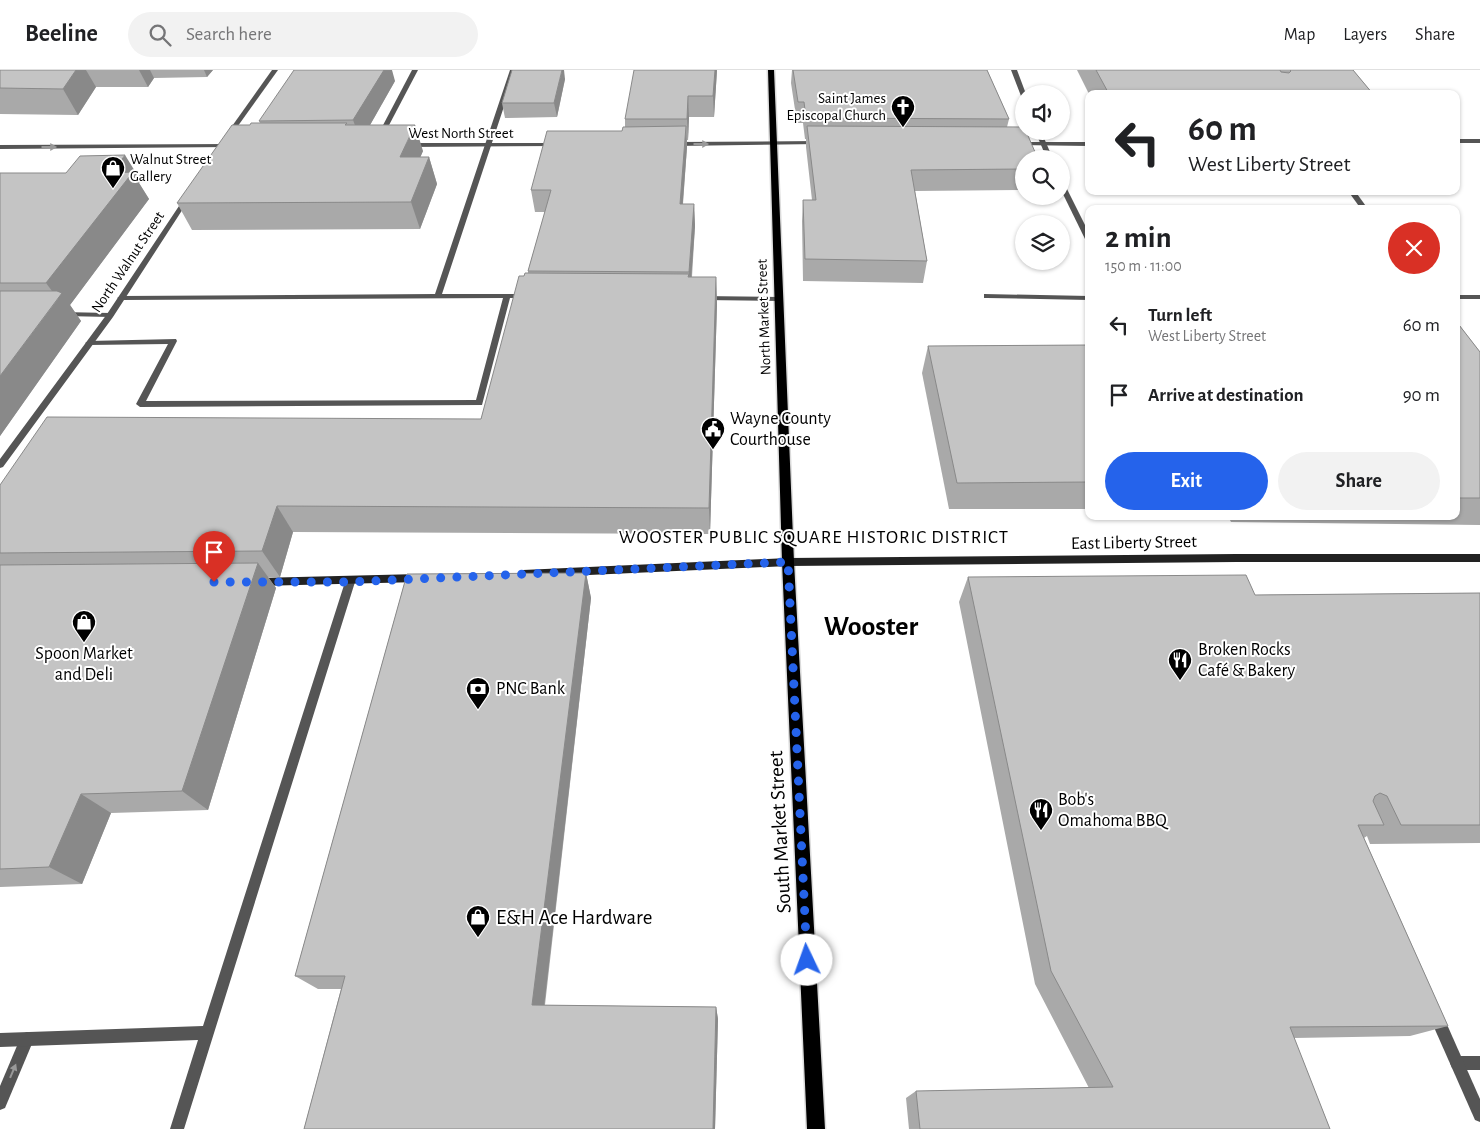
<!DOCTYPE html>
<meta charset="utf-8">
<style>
body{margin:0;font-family:"Alegreya Sans",sans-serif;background:#f2f2f2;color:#202124;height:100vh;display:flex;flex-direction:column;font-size:19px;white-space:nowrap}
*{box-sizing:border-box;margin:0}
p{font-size:16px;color:#757577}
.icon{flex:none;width:28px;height:28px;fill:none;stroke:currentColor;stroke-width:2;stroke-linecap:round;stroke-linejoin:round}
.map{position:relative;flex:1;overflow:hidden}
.sheet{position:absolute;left:1085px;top:135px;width:375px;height:315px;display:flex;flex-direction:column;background:#fff;border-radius:10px;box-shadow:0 1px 4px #0004}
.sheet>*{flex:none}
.hud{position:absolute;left:1085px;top:20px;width:375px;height:105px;border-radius:10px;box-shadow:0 1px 4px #0004;background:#fff;color:#202124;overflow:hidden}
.controls{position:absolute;left:1015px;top:15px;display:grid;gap:10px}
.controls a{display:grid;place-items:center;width:55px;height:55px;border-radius:50%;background:#fff;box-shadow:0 1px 4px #0004;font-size:25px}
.pin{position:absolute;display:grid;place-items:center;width:42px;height:42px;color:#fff;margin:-51px -21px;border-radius:50% 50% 50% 0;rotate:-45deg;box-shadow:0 0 5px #0007}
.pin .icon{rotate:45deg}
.me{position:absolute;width:55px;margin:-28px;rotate:357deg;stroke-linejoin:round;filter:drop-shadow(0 0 4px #0008)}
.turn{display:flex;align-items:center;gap:18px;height:105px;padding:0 20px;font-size:22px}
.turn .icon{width:65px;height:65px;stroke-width:2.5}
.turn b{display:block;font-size:35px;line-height:42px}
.round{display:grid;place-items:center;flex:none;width:52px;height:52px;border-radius:26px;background:#f2f2f2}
.headline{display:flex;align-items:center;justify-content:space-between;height:85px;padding:0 20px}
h1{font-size:30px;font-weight:700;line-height:38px}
.cta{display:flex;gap:10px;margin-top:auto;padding:10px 20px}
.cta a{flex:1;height:58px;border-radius:30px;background:#2563eb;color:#fff;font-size:20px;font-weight:700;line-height:58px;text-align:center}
.cta a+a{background:#f2f2f2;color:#202124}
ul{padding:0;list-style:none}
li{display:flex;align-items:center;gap:15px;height:70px;padding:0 20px}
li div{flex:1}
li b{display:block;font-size:19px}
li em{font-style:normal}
header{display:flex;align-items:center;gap:30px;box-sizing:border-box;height:70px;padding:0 25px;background:#fff;border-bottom:1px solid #e0e0e0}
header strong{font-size:24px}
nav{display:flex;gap:28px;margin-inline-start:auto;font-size:18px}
.search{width:350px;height:45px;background:#f2f2f2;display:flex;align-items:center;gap:12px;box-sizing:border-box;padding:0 18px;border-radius:28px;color:#757577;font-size:19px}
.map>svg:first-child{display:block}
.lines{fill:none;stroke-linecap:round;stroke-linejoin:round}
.primary-casing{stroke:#dbdbdb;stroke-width:3}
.service{fill:#555;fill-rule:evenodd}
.minor{fill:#555;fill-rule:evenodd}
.tertiary{fill:#555;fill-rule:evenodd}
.secondary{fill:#222;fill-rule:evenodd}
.primary{fill:#000;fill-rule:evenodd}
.wall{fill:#a9a9a9}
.shaded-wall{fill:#898989}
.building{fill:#c4c4c4;stroke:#898989}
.oneway{fill:#999}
.route{stroke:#2563eb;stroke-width:9;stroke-dasharray:0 16.2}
.labels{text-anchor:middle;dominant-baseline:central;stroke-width:4;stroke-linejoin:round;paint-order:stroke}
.far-poi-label{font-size:15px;fill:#000;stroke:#fff;text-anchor:end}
.far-street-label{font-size:15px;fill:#000;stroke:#fff}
.poi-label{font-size:18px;fill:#000;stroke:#fff;text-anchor:start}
.street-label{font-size:18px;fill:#000;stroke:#fff}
.neighbourhood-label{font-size:19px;letter-spacing:1px;fill:#000;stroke:#fff}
.near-street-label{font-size:21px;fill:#000;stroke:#fff}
.near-poi-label{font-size:21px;fill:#000;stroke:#fff;text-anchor:start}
.town-label{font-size:28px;font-weight:bold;fill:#000;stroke:#fff}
</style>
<header>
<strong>Beeline</strong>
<div class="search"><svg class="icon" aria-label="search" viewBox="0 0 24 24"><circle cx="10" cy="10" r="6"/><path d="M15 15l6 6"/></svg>Search here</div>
<nav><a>Map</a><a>Layers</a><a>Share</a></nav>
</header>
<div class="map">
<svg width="1480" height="1059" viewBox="0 0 1480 1059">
<rect width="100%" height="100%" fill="#fff"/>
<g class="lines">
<g class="primary-casing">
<polygon id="primary" points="768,0 774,0 794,492 825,1059 807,1059 782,492"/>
</g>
<g class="service">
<polygon points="412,0 418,0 387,59 382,60 381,59"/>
<polygon points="510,0 516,0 442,224 527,224 531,226 527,228 510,228 482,335 140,337 136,334 168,274 89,275 85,273 89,271 176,269 177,271 146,331 476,330 503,228 121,230 117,228 121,226 435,224"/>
<polygon points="1011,0 1017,0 1026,24 1024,24 1024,28 1021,26"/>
<polygon points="1035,61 1041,61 1053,89 1047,89"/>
<polygon points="1061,111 1064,113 1089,163 1089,173 1086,171 1061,120"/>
<polygon points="984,224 1089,226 1089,230 987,228 984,228"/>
<rect x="1456" y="225" width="24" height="4"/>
<polygon points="701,226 779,227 783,229 779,231 704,230 700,228"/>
<polygon points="61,242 110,243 114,245 110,247 64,246 61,246"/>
<polygon points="27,962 32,964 34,969 5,1038 0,1040 0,1016 22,964"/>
<polygon points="1457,986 1480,986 1480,1000 1457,1000 1452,998 1450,993 1452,988"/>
</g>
<g class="minor">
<polygon points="272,0 278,0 230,67 226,67 225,66"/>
<polygon points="1348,121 1355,121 1368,139 1361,139"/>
<polygon points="185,127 190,128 113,247 3,397 0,398 0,389 107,244"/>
<polygon points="350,508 353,509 355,512 184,1059 170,1059 198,970 0,977 0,963 203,956 345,512 347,509"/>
<polygon points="1436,939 1441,941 1480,1029 1480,1052 1475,1050 1429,946 1431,941"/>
</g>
<g class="tertiary">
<rect x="1456" y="69" width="24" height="4"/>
<polygon points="818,71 821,73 820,74 675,76 672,74 675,72"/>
<polygon points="1020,72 1089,72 1089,76 1018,75 1017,74"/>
<polygon points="555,73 557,74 557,76 407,77 404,75 407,73"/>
<polygon points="232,74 233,75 230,77 0,79 0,75"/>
</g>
<g class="secondary">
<polygon points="1236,484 1480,484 1480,492 1236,492 788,496 523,508 520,507 518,504 520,501 523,500 788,488"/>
<polygon points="419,504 422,505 424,508 422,511 419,512 258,516 255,515 253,512 255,509 258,508"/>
</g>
<use href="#primary" class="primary"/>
</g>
<g class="wall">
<polygon points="0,0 213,0 207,7 154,8 148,17 96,17 78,45 0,44"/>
<polygon points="717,0 714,47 689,47 688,70 687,70 687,77 683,134 694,134 695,156 692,207 716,207 717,234 710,464 293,462 280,507 268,507 276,518 208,740 111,743 82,814 0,817 0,415 481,349 524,206 528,203 528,201 545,142 535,142 531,120 622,61 625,57 625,49"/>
<polygon points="792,0 987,0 1009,49 1007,57 1024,89 1024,120 915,121 927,191 923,213 803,211 802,151 803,130 812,130 806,77 806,69 805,69 803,53 797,53 791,13"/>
<polygon points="1077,0 1353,0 1373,24 1089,24"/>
<polygon points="565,9 557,47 505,48 502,33"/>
<polygon points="395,11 370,55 423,81 420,87 429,87 437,114 420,159 192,160 177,133 250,55 260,53 259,51"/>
<polygon points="0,103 141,111 139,113 149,129 70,235 81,251 0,366"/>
<polygon points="1456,251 1480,282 1480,455 1231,452 1228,446 1456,446"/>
<polygon points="1089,275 1089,439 949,439 922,303 928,276"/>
<polygon points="586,503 591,528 545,935 716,937 718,949 715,1059 304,1059 341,919 318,919 295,906 407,504"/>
<polygon points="968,507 1255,525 1480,523 1480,773 1370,774 1367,766 1364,768 1448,956 1410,966 1294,968 1330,1059 909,1059 906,1028 916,1021 1089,1018 1035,914 959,532"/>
</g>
<g class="shaded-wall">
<polygon points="76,0 86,0 96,17 78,45 63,19"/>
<polygon points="139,0 150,0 154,8 148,17"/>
<polygon points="204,0 213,0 207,7"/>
<polygon points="381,0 392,0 395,11 361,71 353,50"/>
<polygon points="562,0 564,0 565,9 557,47 554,33"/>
<polygon points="715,0 717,0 714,47 713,26"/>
<polygon points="688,26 689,47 688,70 687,49"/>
<polygon points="415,55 423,81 409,114 400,87"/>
<polygon points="686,56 687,77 681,156 680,134"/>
<polygon points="125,85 141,111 139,113 149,129 70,235 81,251 0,366 0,306 58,229 46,213 112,103"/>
<polygon points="429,87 437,114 420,159 411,132"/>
<polygon points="694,134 695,156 690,224 689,202"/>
<polygon points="716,207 717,234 710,464 709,438"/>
<polygon points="277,436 293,462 280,507 262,481"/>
<polygon points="258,493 276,518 208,740 182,721"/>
<polygon points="586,503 591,528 543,946 532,935"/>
<polygon points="81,724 111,743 82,814 49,797"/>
<polygon points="716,937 718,949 715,1059 713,1059"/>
</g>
<g class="building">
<polygon points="0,0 76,0 63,19 0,18"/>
<polygon points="294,0 384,0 353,50 259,51"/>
<polygon points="512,0 562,0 554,33 502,33"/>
<polygon points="634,0 715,0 713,26 688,26 687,49 625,49"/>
<polygon points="793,0 987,0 1009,49 806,48 804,32 798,32"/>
<polygon points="1096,0 1280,0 1281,2 1289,3 1291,1 1290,0 1353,0 1373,24 1109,24"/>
<polygon points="251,53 347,53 345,55 415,55 400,87 429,87 411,132 177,133 232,55 250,55"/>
<polygon points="686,56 680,134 694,134 689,202 528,201 551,120 531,120 547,61 622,61 623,57"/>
<polygon points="807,56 1024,57 1024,61 1026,61 1038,89 1024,89 1024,99 911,100 927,191 805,189 803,130 816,130"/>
<polygon points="125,85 112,103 133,102 46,213 0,213 0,103 66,103 80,86"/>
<polygon points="525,203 689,204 688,207 716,207 709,438 277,436 262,481 0,483 0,415 47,347 481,349 519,206 524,206"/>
<polygon points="0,221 57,221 62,223 0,306"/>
<polygon points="1456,251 1480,282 1480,428 1456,428"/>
<polygon points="1089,275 1089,412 957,413 928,276"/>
<polygon points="258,493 182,721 81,724 49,797 0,799 0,495"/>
<polygon points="586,503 532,935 716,937 713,1059 304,1059 345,906 295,906 407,504"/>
<polygon points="1246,505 1255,525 1480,523 1480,755 1401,755 1387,726 1380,723 1375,726 1373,731 1384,755 1358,755 1448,956 1290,957 1330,1059 920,1059 916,1021 1113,1017 1051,901 968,507"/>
</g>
<defs><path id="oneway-solid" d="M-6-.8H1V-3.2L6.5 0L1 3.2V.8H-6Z" transform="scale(1.25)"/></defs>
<g class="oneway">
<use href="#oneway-solid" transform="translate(701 74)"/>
<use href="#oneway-solid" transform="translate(49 77)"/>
<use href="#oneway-solid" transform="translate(13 1001) rotate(-67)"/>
</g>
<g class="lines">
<polyline class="route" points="214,512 350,512 788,492 807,890"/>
</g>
<defs>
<g id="church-pin" transform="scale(1.25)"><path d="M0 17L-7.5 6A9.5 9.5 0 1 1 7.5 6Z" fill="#000" stroke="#fff"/><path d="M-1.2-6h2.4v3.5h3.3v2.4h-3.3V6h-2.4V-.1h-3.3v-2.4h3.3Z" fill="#fff"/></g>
<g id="shop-pin" transform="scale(1.25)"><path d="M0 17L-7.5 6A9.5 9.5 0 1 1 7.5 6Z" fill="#000" stroke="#fff"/><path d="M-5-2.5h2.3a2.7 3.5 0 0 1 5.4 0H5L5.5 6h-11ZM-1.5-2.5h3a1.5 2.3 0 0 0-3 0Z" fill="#fff"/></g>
<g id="civic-pin" transform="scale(1.25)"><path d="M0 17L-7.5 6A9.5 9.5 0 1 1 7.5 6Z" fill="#000" stroke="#fff"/><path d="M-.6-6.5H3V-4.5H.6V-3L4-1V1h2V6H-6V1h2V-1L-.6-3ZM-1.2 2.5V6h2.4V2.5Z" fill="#fff"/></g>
<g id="restaurant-pin" transform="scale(1.25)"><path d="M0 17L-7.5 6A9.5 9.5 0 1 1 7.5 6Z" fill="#000" stroke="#fff"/><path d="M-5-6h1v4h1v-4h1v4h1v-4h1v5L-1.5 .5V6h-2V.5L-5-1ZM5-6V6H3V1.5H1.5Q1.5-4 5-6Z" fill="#fff"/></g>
<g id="bank-pin" transform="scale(1.25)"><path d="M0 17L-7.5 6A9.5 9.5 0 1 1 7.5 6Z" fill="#000" stroke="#fff"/><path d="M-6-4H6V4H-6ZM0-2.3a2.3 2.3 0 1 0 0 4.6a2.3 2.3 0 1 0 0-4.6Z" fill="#fff"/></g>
</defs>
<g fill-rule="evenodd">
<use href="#church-pin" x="903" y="37"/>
<use href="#shop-pin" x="113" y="98"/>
<use href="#civic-pin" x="713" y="359"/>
<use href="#shop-pin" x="84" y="552"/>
<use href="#restaurant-pin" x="1180" y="590"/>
<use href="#bank-pin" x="478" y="619"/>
<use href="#restaurant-pin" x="1041" y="740"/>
<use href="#shop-pin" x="478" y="847"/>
</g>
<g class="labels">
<g class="far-poi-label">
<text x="886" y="28">Saint James<tspan x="886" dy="17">Episcopal Church</tspan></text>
<text x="130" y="89" text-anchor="start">Walnut Street<tspan x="130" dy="17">Gallery</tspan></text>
</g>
<g class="far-street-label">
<text x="461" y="63">West North Street</text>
<text transform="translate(128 192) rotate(-56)">North Walnut Street</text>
<text transform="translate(764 247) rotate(-92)">North Market Street</text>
</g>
<g class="poi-label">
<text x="730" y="349">Wayne County<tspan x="730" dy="21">Courthouse</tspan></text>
<text x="1198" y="580">Broken Rocks<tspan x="1198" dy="21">Café &amp; Bakery</tspan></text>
<text x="84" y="584" text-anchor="middle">Spoon Market<tspan x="84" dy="21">and Deli</tspan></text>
<text x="496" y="619">PNC Bank</text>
<text x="1058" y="730">Bob's<tspan x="1058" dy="21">Omahoma BBQ</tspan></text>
</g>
<g class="street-label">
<text transform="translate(1134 473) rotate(-1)">East Liberty Street</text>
</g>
<g class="neighbourhood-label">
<text x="814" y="467">WOOSTER PUBLIC SQUARE HISTORIC DISTRICT</text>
</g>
<g class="near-street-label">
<text transform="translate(780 762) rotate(-93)">South Market Street</text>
</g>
<g class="near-poi-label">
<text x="496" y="847">E&amp;H Ace Hardware</text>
</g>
<g class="town-label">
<text x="871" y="557">Wooster</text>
</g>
</g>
</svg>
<div class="controls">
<a><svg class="icon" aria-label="sound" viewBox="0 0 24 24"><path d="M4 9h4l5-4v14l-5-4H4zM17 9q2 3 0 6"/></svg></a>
<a><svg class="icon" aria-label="search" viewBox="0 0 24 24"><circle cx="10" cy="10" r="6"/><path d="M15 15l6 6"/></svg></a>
<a><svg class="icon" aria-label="layers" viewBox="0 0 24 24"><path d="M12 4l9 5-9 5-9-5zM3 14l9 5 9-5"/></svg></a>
</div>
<div class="pin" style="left:214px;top:512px;background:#d93025"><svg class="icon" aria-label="arrive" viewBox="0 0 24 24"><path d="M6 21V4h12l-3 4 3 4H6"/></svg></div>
<svg class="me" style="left:807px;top:890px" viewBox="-20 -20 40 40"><circle r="19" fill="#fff"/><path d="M0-13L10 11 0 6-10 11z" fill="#2563eb"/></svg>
<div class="hud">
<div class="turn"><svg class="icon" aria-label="left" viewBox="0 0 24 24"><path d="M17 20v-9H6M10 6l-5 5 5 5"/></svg><div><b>60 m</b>West Liberty Street</div></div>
</div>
<section class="sheet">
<div class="headline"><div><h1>2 min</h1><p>150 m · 11:00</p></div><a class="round" style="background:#d93025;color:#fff"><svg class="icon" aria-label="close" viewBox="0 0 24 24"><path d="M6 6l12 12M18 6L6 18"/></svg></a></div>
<ul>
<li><svg class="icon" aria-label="left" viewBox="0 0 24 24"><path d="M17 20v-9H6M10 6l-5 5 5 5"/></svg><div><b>Turn left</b><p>West Liberty Street</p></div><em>60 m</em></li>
<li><svg class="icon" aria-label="arrive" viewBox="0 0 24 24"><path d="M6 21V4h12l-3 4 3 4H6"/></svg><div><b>Arrive at destination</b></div><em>90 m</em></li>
</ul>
<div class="cta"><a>Exit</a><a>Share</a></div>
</section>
</div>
